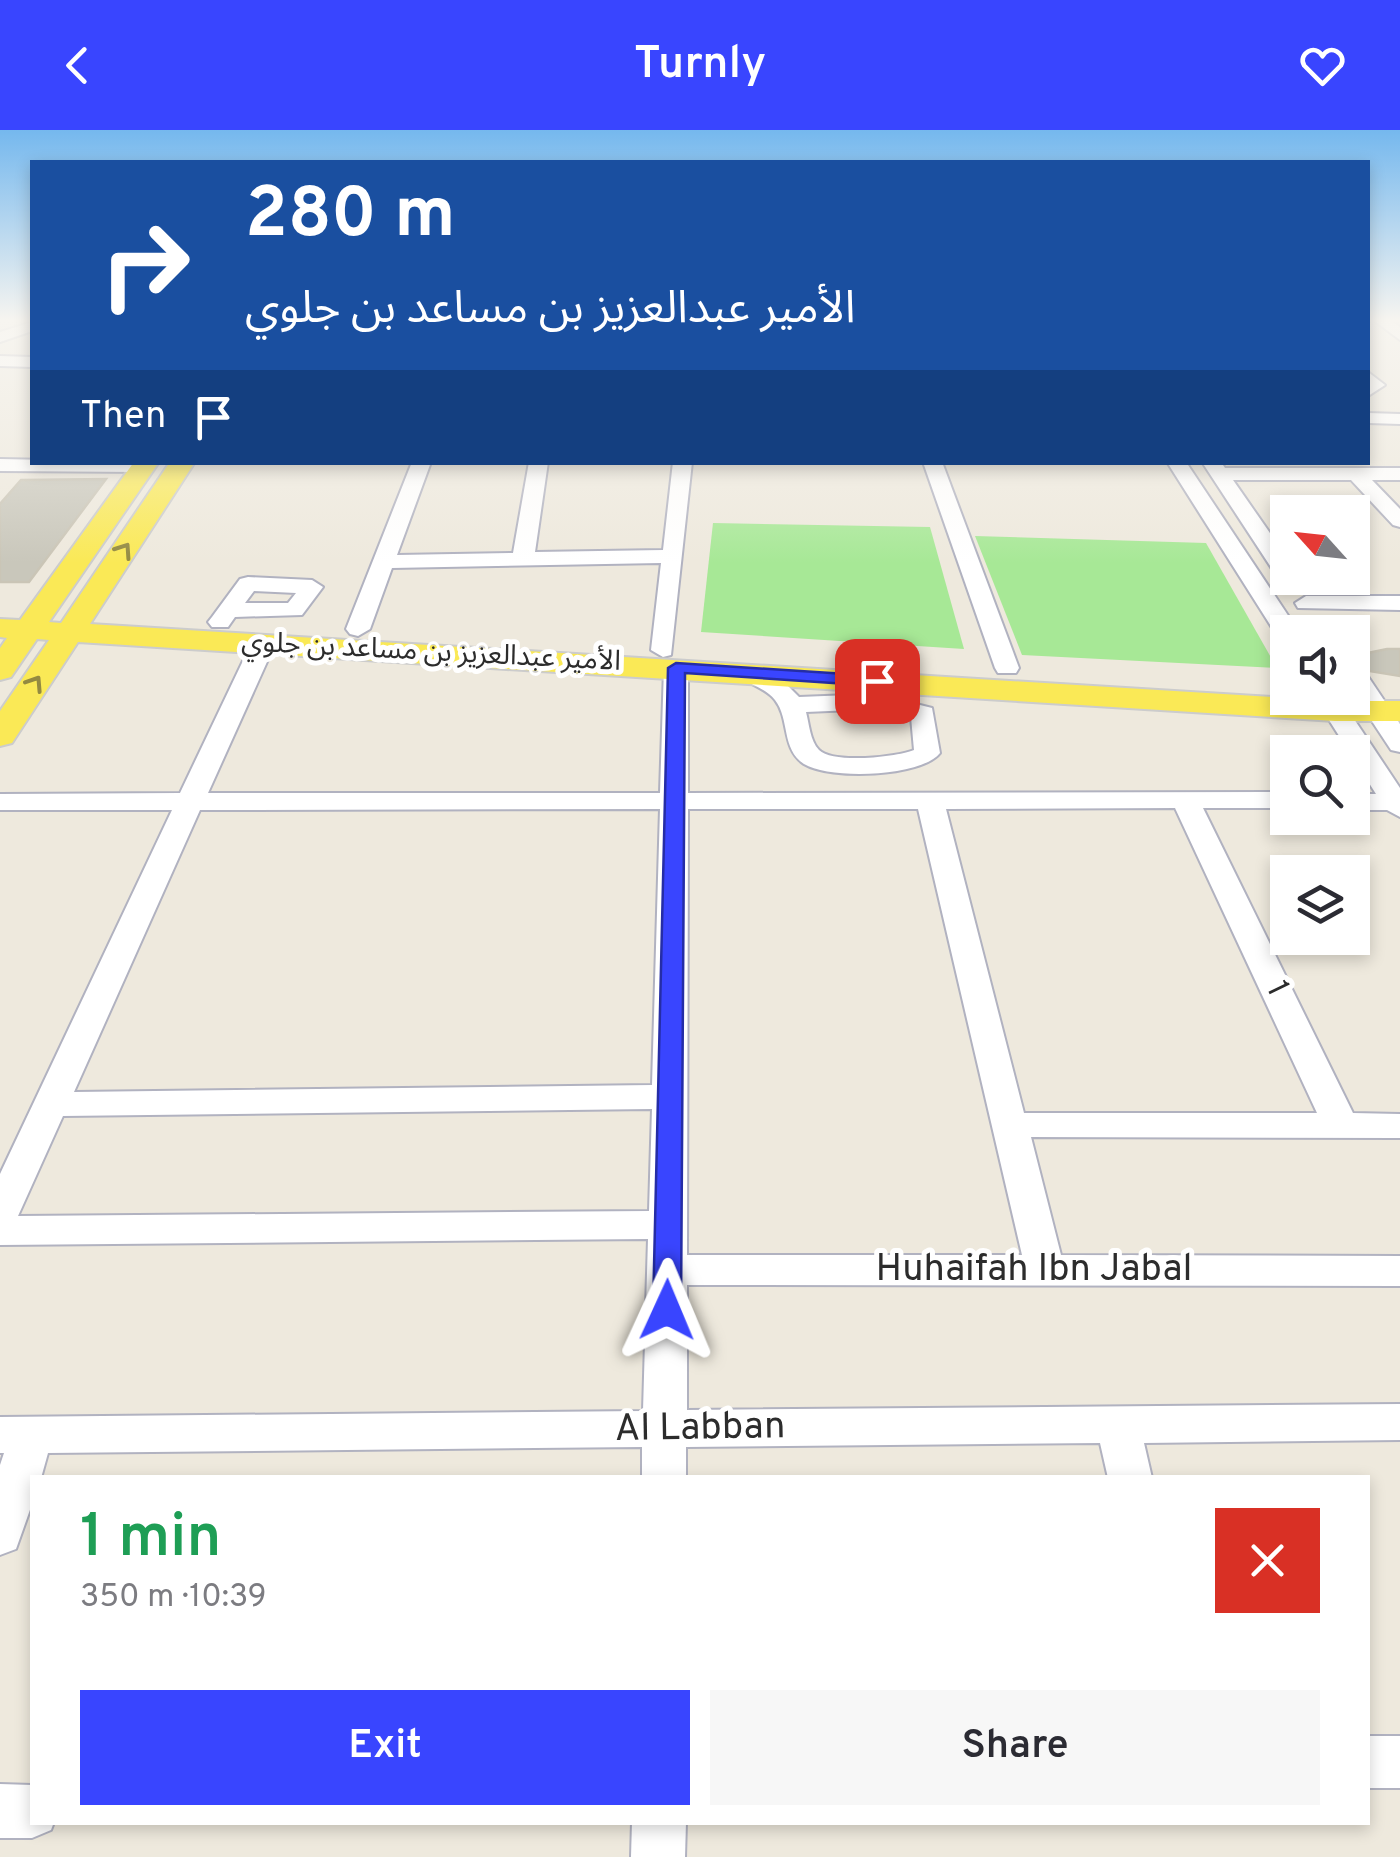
<!DOCTYPE html>
<meta charset="utf-8">
<style>
body{margin:0;font-family:Overpass,"Noto Sans Arabic",sans-serif;background:#f7f7f7;color:#2b2b33;height:100vh;display:flex;flex-direction:column;font-size:38px;white-space:nowrap}
*{box-sizing:border-box;margin:0}
p{font-size:32px;color:#7c7c81}
.icon{flex:none;width:55px;height:55px;fill:none;stroke:currentColor;stroke-width:2;stroke-linecap:round;stroke-linejoin:round}
.map{position:relative;flex:1;overflow:hidden}
.panel{position:absolute;left:30px;top:1345px;width:1340px;height:350px;display:flex;flex-direction:column;background:#fff;border-radius:0px;box-shadow:0 5px 15px #0003}
.panel>*{flex:none}
.guide{position:absolute;left:30px;top:30px;width:1340px;height:305px;border-radius:0px;box-shadow:0 5px 15px #0003;background:#1a4fa0;color:#fff;overflow:hidden}
.needle{width:65px;rotate:297deg}
.controls{position:absolute;left:1270px;top:365px;display:grid;gap:20px}
.controls a{display:grid;place-items:center;width:100px;height:100px;border-radius:0px;background:#fff;box-shadow:0 5px 15px #0003;font-size:50px}
.pin{position:absolute;display:grid;place-items:center;width:85px;height:85px;color:#fff;margin:-42px;border-radius:20px;box-shadow:0 5px 15px #0006}
.me{position:absolute;width:110px;margin:-55px;rotate:1deg;stroke-linejoin:round;filter:drop-shadow(0 0 8px #0008)}
.turn{display:flex;align-items:center;gap:35px;height:210px;padding:0 50px;font-size:45px}
.turn .icon{width:130px;height:130px;stroke-width:2.5}
.turn b{display:block;font-size:70px;line-height:85px}
.then{display:flex;align-items:center;height:95px;padding:0 50px;background:#0003;gap:20px;font-size:38px}
.round{display:grid;place-items:center;flex:none;width:105px;height:105px;border-radius:0px;background:#f7f7f7}
.summary{display:flex;align-items:center;justify-content:space-between;height:170px;padding:0 50px}
h1{font-size:60px;font-weight:600;line-height:75px;color:#1e9e55}
.primary-button{display:flex;gap:20px;margin-top:auto;padding:20px 50px}
.primary-button a{flex:1;height:115px;border-radius:0px;background:#3945ff;color:#fff;font-size:40px;font-weight:600;line-height:115px;text-align:center}
.primary-button a+a{background:#f7f7f7;color:#2b2b33}
header{display:flex;justify-content:space-between;align-items:center;height:130px;padding:0 50px;background:#3945ff;color:#fff;font-size:45px;font-weight:600}
.map>svg:first-child{display:block}
.green{fill:#a7e896}
.building{fill:#c9c7bb;stroke:#cac5b6;stroke-width:2.5}
.lines{fill:none;stroke-linecap:round;stroke-linejoin:round}
.minor-casing{stroke:#b1b2c0;stroke-width:4}
.major-casing{stroke:#ccc;stroke-width:4}
.minor{fill:#fff;fill-rule:evenodd}
.major{fill:#fae956;fill-rule:evenodd}
.oneway{stroke:#938a41}
.route{fill:#3945ff;stroke:#252da6;stroke-width:2.5}
.labels{text-anchor:middle;dominant-baseline:central;stroke-width:10;stroke-linejoin:round;paint-order:stroke}
.far-street-label{font-size:28px;fill:#2c2c2c;stroke:#fff}
.street-label{font-size:32px;fill:#2c2c2c;stroke:#fff}
.near-street-label{font-size:38px;fill:#2c2c2c;stroke:#fff}
</style>
<header><svg class="icon" aria-label="back" viewBox="0 0 24 24"><path d="M15 5l-7 7 7 7"/></svg>Turnly<svg class="icon" aria-label="heart" viewBox="0 0 24 24"><path d="M12 20l-8-8c-3-5 5-10 8-4 3-6 11-1 8 4z"/></svg></header>
<div class="map">
<svg width="1400" height="1727" viewBox="0 0 1400 1727">
<rect width="100%" height="100%" fill="#eee9dd"/>
<g class="green">
<polygon points="713,393 930,397 964,519 701,502"/>
<polygon points="975,406 1206,413 1277,538 1022,525"/>
</g>
<g class="building">
<polygon points="106,349 29,452 0,452 0,374 21,350"/>
<polygon points="1387,519 1400,519 1400,546 1369,541 1363,524"/>
</g>
<g class="lines">
<g class="minor-casing">
<g id="minor">
<polygon points="32,192 32,201 0,212 0,202"/>
<polygon points="1376,192 1393,192 1400,197 1400,210"/>
<polygon points="0,226 32,227 32,237 0,236"/>
<polygon points="1368,242 1385,255 1368,266"/>
<polygon points="1368,283 1400,284 1400,294 1368,293"/>
<polygon points="0,329 151,332 154,336 144,342 0,341"/>
<polygon points="412,332 431,332 397,425 513,423 529,332 548,332 535,422 663,420 673,332 692,332 671,525 663,527 651,520 661,433 392,438 370,499 358,506 350,504 346,499"/>
<polygon points="923,332 942,332 1019,538 1016,543 998,543 995,538"/>
<polygon points="1167,332 1186,332 1299,502 1288,502 1288,511 1276,504"/>
<polygon points="1202,332 1221,332 1225,338 1400,338 1400,350 1372,350 1400,379 1400,397 1393,395 1351,350 1233,350 1288,429 1288,448 1298,448 1288,453 1280,451"/>
<path d="M248,447L312,450L323,457L302,485L235,487L228,497H212L208,492L212,487L240,449ZM254,461L296,463L288,473H245Z"/>
<polygon points="1306,466 1400,466 1400,480 1298,478 1295,473"/>
<path d="M263,507L275,514L208,663H660L664,538L676,531L688,538V663L1288,662V678H1203L1353,983L1400,984V1008L1031,1007L1061,1125L1400,1126V1156L687,1155V1280L1400,1274V1310L1144,1313L1152,1348H1108L1100,1313L686,1317V1348H642V1317L48,1323L41,1348H32V1374L16,1419L0,1425V1335L4,1323H0V1287L643,1281L648,1109L0,1115V1044L172,680H0V664L180,663L251,514ZM1175,678L1317,983H1024L946,679ZM660,679L652,955L74,962L200,680ZM688,679H918L1022,1125H687ZM652,979L649,1081L18,1086L63,986Z"/>
<polygon points="1352,534 1361,536 1400,594 1400,622 1391,620 1352,561"/>
<path d="M749,536L782,550L799,567L876,564L932,578L940,623C921,647 830,650 804,634C781,619 790,589 775,570C765,557 747,555 737,543ZM876,579L911,587L914,620C897,627 833,634 819,620C810,611 809,593 806,582Z"/>
<polygon points="1315,568 1340,568 1400,658 1400,687 1387,680 1352,680 1352,664 1376,664"/>
<rect x="1368" y="1606" width="32" height="52"/>
<polygon points="0,1654 32,1655 32,1692 54,1692 51,1700 32,1708 0,1708"/>
<polygon points="632,1692 686,1692 685,1727 631,1727"/>
</g>
</g>
<g class="major-casing">
<polygon id="major" points="134,332 159,332 49,492 61,493 170,332 195,332 90,494 1335,571 1400,571 1400,591 1335,591 78,512 12,613 0,616 0,581 49,510 37,509 11,547 0,550 0,518 7,508 0,507 0,489 20,490"/>
</g>
<use href="#minor" class="minor"/>
<use href="#major" class="major"/>
</g>
<defs><path id="oneway-chevron" d="M-2-3.5L2.5 0L-2 3.5" fill="none" stroke-width="1.6" stroke-linecap="round" stroke-linejoin="round" transform="scale(2.5)"/></defs>
<g class="oneway">
<use href="#oneway-chevron" transform="translate(124 420) rotate(-56)"/>
<use href="#oneway-chevron" transform="translate(35 553) rotate(-57)"/>
</g>
<linearGradient id="sky" x2="0" y2="1"><stop stop-color="#75b8ee"/><stop offset="0.44" stop-color="#f7f5f0"/><stop offset="1" stop-color="#f7f5f0" stop-opacity="0"/></linearGradient>
<rect width="1400" height="433" fill="url(#sky)"/>
<polygon class="route" points="676,533 877,546 886,551 877,556 685,543 681,1180 677,1188 667,1191 657,1188 653,1180 668,538"/>
<g class="labels">
<g class="far-street-label">
<text transform="translate(431 523) rotate(3)">الأمير عبدالعزيز بن مساعد بن جلوي</text>
</g>
<g class="street-label">
<text transform="translate(1276 859) rotate(64)">1</text>
</g>
<g class="near-street-label">
<text x="1034" y="1140">Huhaifah Ibn Jabal</text>
<text transform="translate(700 1299) rotate(-1)">Al Labban</text>
</g>
</g>
</svg>
<div class="controls">
<a><svg class="needle" viewBox="-14 -14 28 28"><path d="M0-13l5 13h-10z" fill="#e53935"/><path d="M0 13l5-13h-10z" fill="#7c7c81"/></svg></a>
<a><svg class="icon" aria-label="sound" viewBox="0 0 24 24"><path d="M4 9h4l5-4v14l-5-4H4zM17 9q2 3 0 6"/></svg></a>
<a><svg class="icon" aria-label="search" viewBox="0 0 24 24"><circle cx="10" cy="10" r="6"/><path d="M15 15l6 6"/></svg></a>
<a><svg class="icon" aria-label="layers" viewBox="0 0 24 24"><path d="M12 4l9 5-9 5-9-5zM3 14l9 5 9-5"/></svg></a>
</div>
<div class="pin" style="left:877px;top:551px;background:#d93025"><svg class="icon" aria-label="arrive" viewBox="0 0 24 24"><path d="M6 21V4h12l-3 4 3 4H6"/></svg></div>
<svg class="me" style="left:667px;top:1180px" viewBox="-20 -20 40 40"><path d="M0-17L14 15 0 8-14 15z" fill="#3945ff" stroke="#fff" stroke-width="4"/></svg>
<div class="guide">
<div class="turn"><svg class="icon" aria-label="right" viewBox="0 0 24 24"><path d="M7 20v-9h11M14 6l5 5-5 5"/></svg><div><b>280 m</b>الأمير عبدالعزيز بن مساعد بن جلوي</div></div>
<div class="then">Then<svg class="icon" aria-label="arrive" viewBox="0 0 24 24"><path d="M6 21V4h12l-3 4 3 4H6"/></svg></div>
</div>
<section class="panel">
<div class="summary"><div><h1>1 min</h1><p>350 m · 10:39</p></div><a class="round" style="background:#d93025;color:#fff"><svg class="icon" aria-label="close" viewBox="0 0 24 24"><path d="M6 6l12 12M18 6L6 18"/></svg></a></div>
<div class="primary-button"><a>Exit</a><a>Share</a></div>
</section>
</div>
